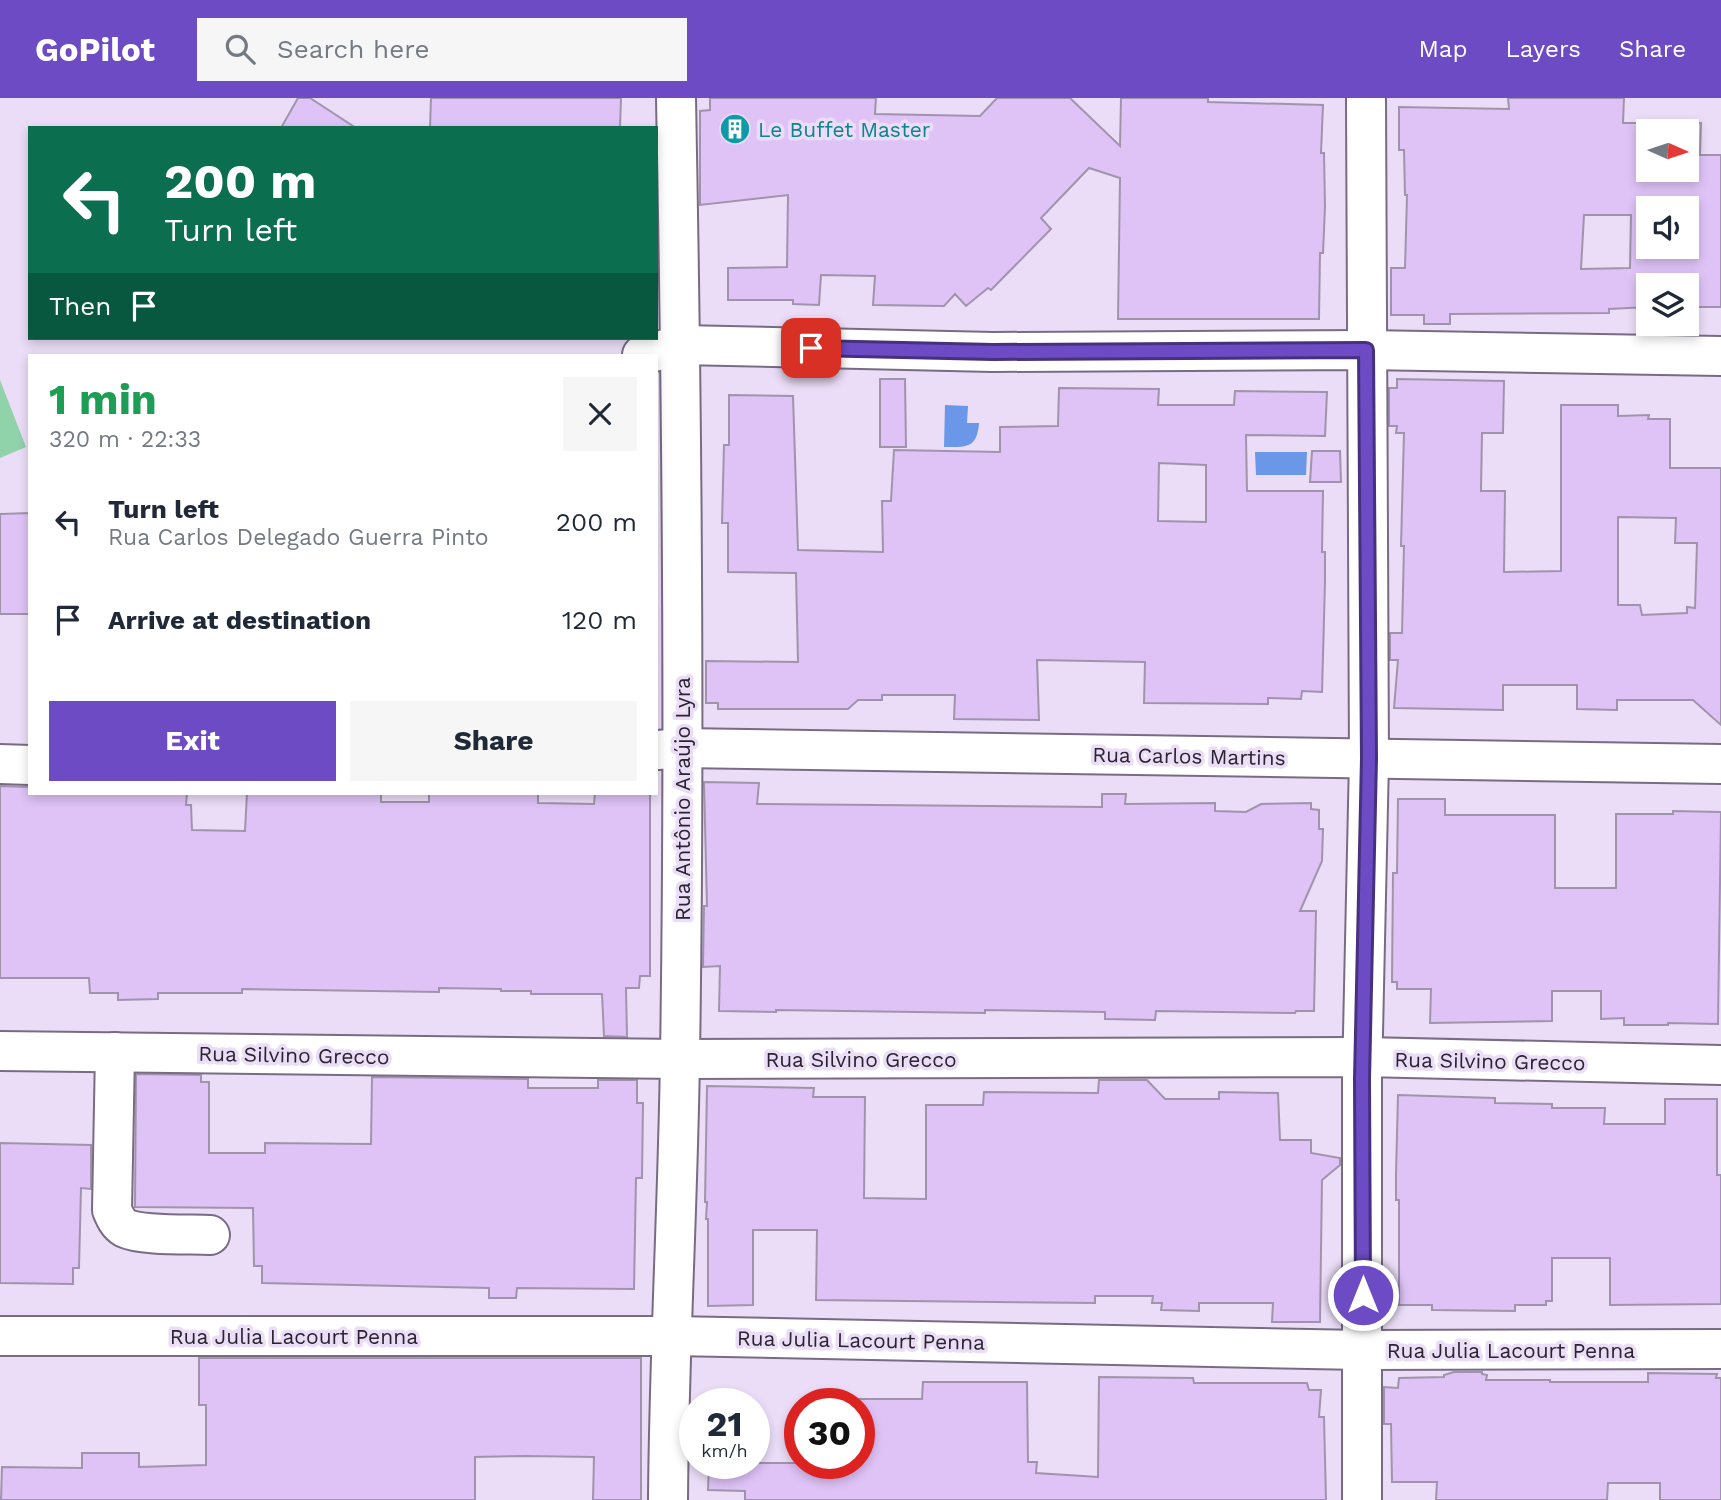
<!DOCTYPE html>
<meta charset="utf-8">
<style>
body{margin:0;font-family:"Work Sans",sans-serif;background:#f6f6f7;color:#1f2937;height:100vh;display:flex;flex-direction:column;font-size:26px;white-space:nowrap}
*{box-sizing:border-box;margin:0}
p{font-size:23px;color:#747a83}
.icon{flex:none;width:38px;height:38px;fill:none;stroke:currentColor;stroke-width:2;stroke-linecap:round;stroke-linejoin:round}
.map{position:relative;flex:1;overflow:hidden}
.sheet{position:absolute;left:28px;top:256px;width:630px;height:441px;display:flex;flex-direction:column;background:#fff;border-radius:0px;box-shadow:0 4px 10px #0003}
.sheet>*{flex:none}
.banner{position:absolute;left:28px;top:28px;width:630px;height:214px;border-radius:0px;box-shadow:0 4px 10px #0003;background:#0b6e4f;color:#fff;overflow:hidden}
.needle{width:46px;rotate:93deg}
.controls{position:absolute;left:1636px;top:21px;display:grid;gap:14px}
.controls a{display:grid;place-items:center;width:63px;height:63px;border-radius:0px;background:#fff;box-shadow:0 4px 10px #0003;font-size:35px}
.speed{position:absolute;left:679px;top:1290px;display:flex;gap:14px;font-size:35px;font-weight:700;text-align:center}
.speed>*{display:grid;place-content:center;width:91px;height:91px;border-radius:50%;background:#fff;box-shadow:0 4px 10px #0003;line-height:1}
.speed small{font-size:18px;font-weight:400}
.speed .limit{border:10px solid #d22;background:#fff;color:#111}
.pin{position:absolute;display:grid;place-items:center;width:60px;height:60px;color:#fff;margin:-30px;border-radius:14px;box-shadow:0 4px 10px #0006}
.me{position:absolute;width:77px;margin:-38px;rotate:0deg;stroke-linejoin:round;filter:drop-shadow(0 0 5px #0008)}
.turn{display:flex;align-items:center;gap:24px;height:147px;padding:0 21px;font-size:32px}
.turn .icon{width:91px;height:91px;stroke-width:2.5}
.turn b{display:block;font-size:49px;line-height:60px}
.then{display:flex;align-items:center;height:66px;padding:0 21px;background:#0003;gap:14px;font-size:26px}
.round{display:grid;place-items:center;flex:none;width:74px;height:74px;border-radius:0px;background:#f6f6f7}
.head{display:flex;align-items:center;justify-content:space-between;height:119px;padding:0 21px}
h1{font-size:42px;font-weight:700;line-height:52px;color:#1e9e55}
.button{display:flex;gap:14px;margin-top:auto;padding:14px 21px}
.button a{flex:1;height:80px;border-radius:0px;background:#6c4bc4;color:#fff;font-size:28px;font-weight:700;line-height:80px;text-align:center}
.button a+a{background:#f6f6f7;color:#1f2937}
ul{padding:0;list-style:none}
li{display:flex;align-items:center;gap:21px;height:98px;padding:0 21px}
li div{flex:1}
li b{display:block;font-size:26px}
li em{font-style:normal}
header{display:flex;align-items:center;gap:42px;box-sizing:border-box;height:98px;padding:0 35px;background:#6c4bc4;color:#fff}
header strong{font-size:33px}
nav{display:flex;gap:38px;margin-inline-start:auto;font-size:24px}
.search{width:490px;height:63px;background:#f6f6f7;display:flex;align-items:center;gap:18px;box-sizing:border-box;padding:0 24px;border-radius:0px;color:#747a83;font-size:26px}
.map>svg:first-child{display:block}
.green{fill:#90d2a9}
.water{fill:#6a97e7}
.building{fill:#dfc3f7;stroke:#a094ac;stroke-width:2;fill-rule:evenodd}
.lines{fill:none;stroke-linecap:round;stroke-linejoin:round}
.minor-casing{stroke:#786c83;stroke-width:42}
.minor{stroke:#fff;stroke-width:38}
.route-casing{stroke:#46317f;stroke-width:18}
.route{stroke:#6c4bc4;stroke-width:12}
.labels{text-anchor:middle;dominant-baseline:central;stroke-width:7;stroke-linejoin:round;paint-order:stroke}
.culture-label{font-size:21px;fill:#0d838f;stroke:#ebddf7;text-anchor:start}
.street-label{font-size:21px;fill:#29242d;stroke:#ebddf7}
</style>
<header>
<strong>GoPilot</strong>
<div class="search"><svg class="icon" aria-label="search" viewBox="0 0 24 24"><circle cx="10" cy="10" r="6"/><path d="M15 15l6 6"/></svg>Search here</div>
<nav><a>Map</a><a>Layers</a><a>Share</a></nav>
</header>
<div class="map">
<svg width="1721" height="1402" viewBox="0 0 1721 1402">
<rect width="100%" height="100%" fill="#ebddf7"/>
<polygon class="green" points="0,282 26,349 0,360"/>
<g class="water">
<path d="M945,307L968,308L967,325H979C977,351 966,349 944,349Z"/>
<polygon points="1255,354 1307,354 1306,377 1256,377"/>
</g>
<g class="building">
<polygon points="298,0 310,0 356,30 281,30"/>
<polygon points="431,0 621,0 620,30 430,30"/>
<polygon points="710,0 876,0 875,16 980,18 997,0 1070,0 1120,48 1121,0 1208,0 1208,4 1323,7 1321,55 1324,55 1325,109 1323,155 1320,155 1319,221 1118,221 1120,80 1089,70 1041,120 1051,131 991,192 988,190 966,208 955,196 944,208 873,207 875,178 821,177 819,207 793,206 793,202 728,202 728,170 787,169 788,97 700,107 700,13 710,12"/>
<path d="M1508,0H1624L1623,25H1701L1700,57H1721V209H1687V187H1648V209L1609,211V215L1450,216V226H1424V217H1391V170H1405L1407,97H1405L1404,52H1399V9L1509,11ZM1648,33H1687V72H1648ZM1648,110H1687V149H1648ZM1584,117H1631L1630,170L1581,171Z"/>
<polygon points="880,281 905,281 906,349 880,349"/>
<path d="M1397,281L1504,283L1503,335H1482L1481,393H1505L1504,474L1561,473V307H1618V318L1649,317L1648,321H1670V370H1721V627L1693,602H1617V612L1577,611V587H1503V612L1394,610L1398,562H1390V535H1402L1404,448H1401L1404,335H1396L1397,328H1389V290H1397ZM1618,419L1676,420L1675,445H1697L1695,510L1687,509V515L1642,517L1640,507H1618Z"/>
<path d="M1059,290L1159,291L1158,307H1234L1235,293L1327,294L1325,338L1246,337L1247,393H1323L1322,454H1325V484L1322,594L1302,593L1301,601L1268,600V606L1144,605L1145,564L1037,562L1039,622L954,621L955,597H882V602H858L848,611H718V605H706V563L798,564L796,475L728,474V425H722L724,347H729V297L793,298L798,452L883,454L882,403H891L894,352L1000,354V329L1058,328ZM1159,365L1206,367V424L1158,423Z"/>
<polygon points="1312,353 1340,353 1341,384 1310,384"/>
<polygon points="30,415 30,516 0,516 0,416"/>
<polygon points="704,684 759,685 757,706 1102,709 1102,696 1126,696 1125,706 1215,705 1215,713 1246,714 1261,706 1311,705 1311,711 1319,712 1319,731 1323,731 1322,763 1300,813 1316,813 1314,913 1296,913 1295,915 1156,913 1155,922 1105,921 1105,914 985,912 985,915 776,912 776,914 719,913 720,868 703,869 704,808 707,808"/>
<polygon points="0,688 30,689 30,695 187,695 186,707 191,707 192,732 245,733 247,695 381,695 381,704 429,704 429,695 538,696 538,705 594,706 595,695 650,695 650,878 640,878 639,890 626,890 627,939 604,938 602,896 531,896 531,893 501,893 501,891 439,890 439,894 242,891 242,895 158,895 158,901 118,902 118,895 90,895 89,880 0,880"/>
<polygon points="1398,701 1445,701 1445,717 1555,717 1555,790 1616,790 1616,716 1673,716 1673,713 1721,714 1718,926 1668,925 1668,927 1624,927 1624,920 1601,921 1601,893 1552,893 1552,923 1430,925 1431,891 1397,891 1397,884 1392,884 1393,775 1397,775"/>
<polygon points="136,976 201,977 201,984 209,984 209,1055 265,1055 265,1045 371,1046 372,979 528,981 528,990 598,990 598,982 637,982 637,1005 643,1005 642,1080 636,1080 634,1191 517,1190 516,1200 489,1200 489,1190 262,1185 262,1168 254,1168 253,1110 135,1109"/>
<polygon points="1099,982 1147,982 1165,1001 1219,1001 1219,994 1278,995 1280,1042 1311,1042 1311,1055 1340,1060 1340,1067 1322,1082 1320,1224 1272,1224 1273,1205 1199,1205 1199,1213 1161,1212 1162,1205 1152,1205 1153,1198 1095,1198 1095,1205 816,1202 817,1132 753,1132 753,1207 708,1208 708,1121 706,1121 707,1104 705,1104 707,988 814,990 813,999 865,999 864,1100 926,1101 926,1007 983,1007 984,994 1098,995"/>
<polygon points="1398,997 1495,1000 1495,1005 1552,1006 1552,1010 1605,1010 1604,1026 1665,1026 1665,1001 1717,1001 1717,1077 1721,1077 1721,1206 1610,1207 1610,1160 1552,1160 1552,1203 1546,1203 1546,1207 1515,1207 1515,1213 1432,1212 1432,1207 1399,1207 1399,1102 1396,1102 1396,1076"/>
<polygon points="0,1045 91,1047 91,1091 81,1090 79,1170 73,1170 73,1186 0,1185"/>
<polygon points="199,1260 641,1260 641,1402 593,1402 594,1359 526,1358 475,1359 475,1402 1,1402 2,1369 82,1370 82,1355 139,1355 139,1369 206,1367 206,1307 199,1307"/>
<polygon points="1454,1274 1482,1274 1482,1276 1487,1277 1486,1282 1550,1282 1550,1284 1648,1284 1648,1275 1717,1276 1716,1280 1721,1280 1721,1402 1660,1402 1660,1385 1608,1385 1607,1402 1436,1402 1437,1384 1392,1384 1391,1326 1384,1326 1384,1289 1398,1290 1399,1280 1444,1279 1444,1277"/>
<polygon points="1099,1279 1193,1280 1194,1285 1307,1285 1309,1292 1321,1292 1319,1319 1324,1319 1326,1402 745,1402 745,1393 708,1392 709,1365 859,1365 859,1301 922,1301 923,1284 1027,1284 1028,1364 1037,1364 1036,1375 1098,1379"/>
</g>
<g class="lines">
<g class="minor-casing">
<g id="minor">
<polyline points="642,257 681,247 993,254 1366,252 1721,258"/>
<polyline points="658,652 682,650 1721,666"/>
<polyline points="0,666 30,667"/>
<polyline points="0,953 680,961 1364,959 1721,967"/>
<path d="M115,954L112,1112C115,1119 118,1126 125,1130C141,1138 190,1136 210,1137"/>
<polyline points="0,1238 672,1238 1361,1252 1721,1251"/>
<path d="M668,1402C669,1254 678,1106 680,958C685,639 682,319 676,0"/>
<polyline points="1362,1402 1362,981 1369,661 1366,0"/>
</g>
</g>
<use href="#minor" class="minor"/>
</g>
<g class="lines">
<g class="route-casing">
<polyline id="route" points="811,250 993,254 1366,252 1369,660 1362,981 1363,1197"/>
</g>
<use href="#route" class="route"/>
</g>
<defs>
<g id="building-disc" transform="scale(1.575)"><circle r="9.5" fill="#0f9aa8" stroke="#ebddf7"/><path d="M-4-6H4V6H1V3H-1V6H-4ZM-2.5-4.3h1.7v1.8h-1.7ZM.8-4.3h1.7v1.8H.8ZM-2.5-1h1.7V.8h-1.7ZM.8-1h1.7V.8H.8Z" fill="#fff"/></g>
</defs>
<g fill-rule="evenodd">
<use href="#building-disc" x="735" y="31"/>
</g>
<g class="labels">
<g class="culture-label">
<text x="758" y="31">Le Buffet Master</text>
</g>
<g class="street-label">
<text transform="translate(1189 658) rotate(1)">Rua Carlos Martins</text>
<text transform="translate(682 701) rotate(-90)">Rua Antônio Araújo Lyra</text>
<text transform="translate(294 957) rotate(1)">Rua Silvino Grecco</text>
<text x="861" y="961">Rua Silvino Grecco</text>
<text transform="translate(1490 963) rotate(1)">Rua Silvino Grecco</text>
<text x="294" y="1238">Rua Julia Lacourt Penna</text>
<text transform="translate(861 1242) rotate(1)">Rua Julia Lacourt Penna</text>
<text x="1511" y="1252">Rua Julia Lacourt Penna</text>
</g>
</g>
</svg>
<div class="controls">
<a><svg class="needle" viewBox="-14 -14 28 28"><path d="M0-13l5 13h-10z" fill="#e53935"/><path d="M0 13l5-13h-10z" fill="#747a83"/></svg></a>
<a><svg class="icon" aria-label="sound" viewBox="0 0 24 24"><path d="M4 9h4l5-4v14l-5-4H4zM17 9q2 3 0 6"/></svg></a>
<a><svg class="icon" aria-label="layers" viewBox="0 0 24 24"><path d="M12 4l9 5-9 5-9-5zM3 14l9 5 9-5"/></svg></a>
</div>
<div class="speed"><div>21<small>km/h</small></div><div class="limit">30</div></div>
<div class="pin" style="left:811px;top:250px;background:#d93025"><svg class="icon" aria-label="arrive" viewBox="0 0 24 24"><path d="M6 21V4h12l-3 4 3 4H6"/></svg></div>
<svg class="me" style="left:1363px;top:1197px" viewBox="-20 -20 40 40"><circle r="17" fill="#6c4bc4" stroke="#fff" stroke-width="3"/><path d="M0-11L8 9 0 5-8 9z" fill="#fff"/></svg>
<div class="banner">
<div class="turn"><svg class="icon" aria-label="left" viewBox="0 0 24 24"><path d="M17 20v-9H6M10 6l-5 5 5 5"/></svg><div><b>200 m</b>Turn left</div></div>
<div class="then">Then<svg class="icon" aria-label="arrive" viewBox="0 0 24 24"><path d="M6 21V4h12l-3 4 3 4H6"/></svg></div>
</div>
<section class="sheet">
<div class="head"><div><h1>1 min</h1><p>320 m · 22:33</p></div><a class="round"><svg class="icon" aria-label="close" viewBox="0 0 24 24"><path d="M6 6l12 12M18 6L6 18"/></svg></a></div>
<ul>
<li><svg class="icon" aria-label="left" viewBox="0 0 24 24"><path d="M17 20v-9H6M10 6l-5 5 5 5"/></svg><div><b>Turn left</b><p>Rua Carlos Delegado Guerra Pinto</p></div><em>200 m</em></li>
<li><svg class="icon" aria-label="arrive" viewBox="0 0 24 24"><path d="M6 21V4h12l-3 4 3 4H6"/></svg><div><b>Arrive at destination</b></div><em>120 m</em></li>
</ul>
<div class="button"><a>Exit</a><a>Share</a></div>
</section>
</div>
